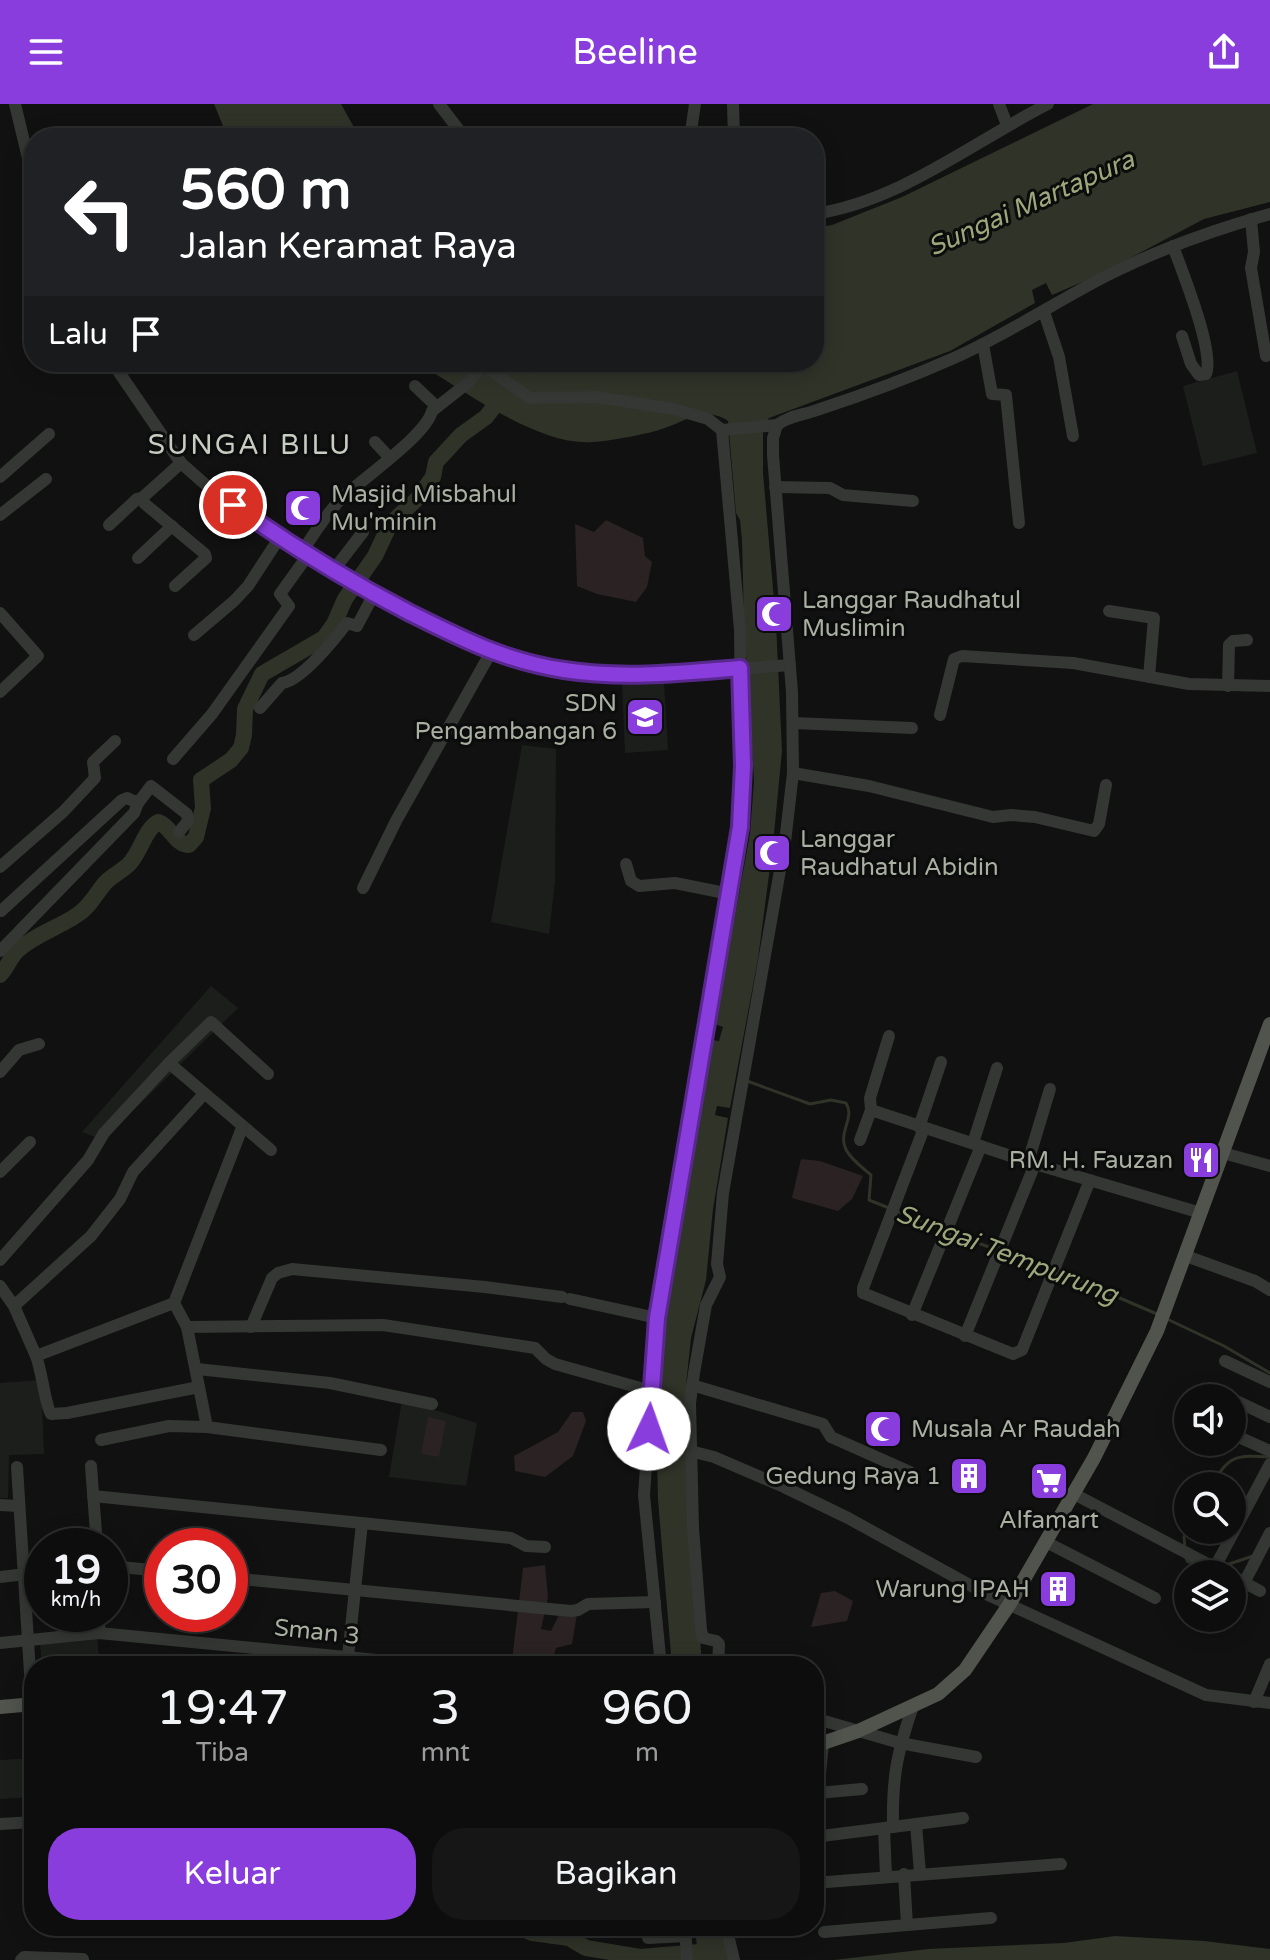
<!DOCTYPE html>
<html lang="id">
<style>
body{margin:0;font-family:"Varela Round",sans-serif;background:#151615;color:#f1f3f6;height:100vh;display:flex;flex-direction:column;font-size:30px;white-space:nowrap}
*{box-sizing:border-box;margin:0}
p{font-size:26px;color:#9a9c9d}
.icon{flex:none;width:44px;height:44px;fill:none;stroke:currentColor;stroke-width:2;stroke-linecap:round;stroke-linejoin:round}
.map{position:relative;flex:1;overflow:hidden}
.panel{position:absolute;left:24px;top:1552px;width:800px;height:280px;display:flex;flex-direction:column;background:#0c0d0c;border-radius:32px;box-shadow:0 4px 20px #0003,0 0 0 2px #2c2d2d}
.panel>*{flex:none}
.guide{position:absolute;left:24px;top:24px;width:800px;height:244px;border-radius:32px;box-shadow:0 4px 20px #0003,0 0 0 2px #2c2d2d;background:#202124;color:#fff;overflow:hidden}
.controls{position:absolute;left:1174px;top:1280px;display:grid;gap:16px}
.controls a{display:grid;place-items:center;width:72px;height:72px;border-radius:50%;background:#0c0d0c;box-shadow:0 4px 20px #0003,0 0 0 2px #2c2d2d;font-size:40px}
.speed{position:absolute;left:24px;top:1424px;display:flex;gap:16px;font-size:40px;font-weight:700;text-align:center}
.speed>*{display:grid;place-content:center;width:104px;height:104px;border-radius:50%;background:#0c0d0c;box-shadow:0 4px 20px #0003,0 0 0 2px #2c2d2d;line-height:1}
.speed small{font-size:20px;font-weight:400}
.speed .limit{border:12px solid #d22;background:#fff;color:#111}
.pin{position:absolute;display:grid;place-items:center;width:68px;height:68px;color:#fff;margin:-34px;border:4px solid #fff;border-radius:50%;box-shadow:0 2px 8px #0007}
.me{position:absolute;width:88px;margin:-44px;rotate:3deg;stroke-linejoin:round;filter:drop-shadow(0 0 6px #0008)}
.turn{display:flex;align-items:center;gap:28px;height:168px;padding:0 24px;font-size:36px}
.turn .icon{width:104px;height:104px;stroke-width:2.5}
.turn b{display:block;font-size:56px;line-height:68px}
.then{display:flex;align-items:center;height:76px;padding:0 24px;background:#0003;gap:16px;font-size:30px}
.eta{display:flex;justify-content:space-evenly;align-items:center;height:136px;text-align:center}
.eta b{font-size:48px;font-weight:600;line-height:56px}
.cta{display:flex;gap:16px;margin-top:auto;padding:16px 24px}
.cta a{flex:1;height:92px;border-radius:32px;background:#893ddc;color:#fff;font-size:32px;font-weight:600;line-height:92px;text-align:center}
.cta a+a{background:#151615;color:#f1f3f6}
header{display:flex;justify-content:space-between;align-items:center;height:104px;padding:0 24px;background:#893ddc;color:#fff;font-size:36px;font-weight:600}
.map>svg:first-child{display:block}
.built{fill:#1c1e1c}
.green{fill:#2a2223}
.water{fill:#303328}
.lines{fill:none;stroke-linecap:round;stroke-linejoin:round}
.stream{stroke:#303328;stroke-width:3}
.river{stroke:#303328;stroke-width:16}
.minor{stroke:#343733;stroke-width:12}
.major{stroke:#50544d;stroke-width:14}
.route-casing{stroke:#59288f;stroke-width:20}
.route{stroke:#893ddc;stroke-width:14}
.labels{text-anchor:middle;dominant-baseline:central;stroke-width:6;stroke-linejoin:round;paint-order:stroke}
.poi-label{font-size:24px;fill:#a9b0a2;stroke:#0b0c0b;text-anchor:start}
.street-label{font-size:24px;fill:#a9b0a2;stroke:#0b0c0b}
.water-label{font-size:26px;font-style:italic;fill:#9ca87c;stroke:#0b0c0b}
.quarter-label{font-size:28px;letter-spacing:2px;fill:#c7cdc3;stroke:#0b0c0b}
</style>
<header><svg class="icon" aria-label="menu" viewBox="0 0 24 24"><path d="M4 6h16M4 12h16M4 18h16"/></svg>Beeline<svg class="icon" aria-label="share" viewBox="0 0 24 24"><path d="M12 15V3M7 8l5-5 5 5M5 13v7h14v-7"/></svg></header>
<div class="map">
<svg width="1270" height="1856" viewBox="0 0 1270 1856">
<rect width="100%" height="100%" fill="#101110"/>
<g class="built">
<polygon points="1237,267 1257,349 1203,362 1183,282"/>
<polygon points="664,577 668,646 625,649 622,579"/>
<polygon points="522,641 556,645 555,777 549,830 491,818"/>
<polygon points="211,882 238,904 103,1036 82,1028"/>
<polygon points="41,1276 44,1350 9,1351 8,1394 0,1394 0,1279"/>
<polygon points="402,1296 477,1319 466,1382 389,1373"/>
<polygon points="97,1533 100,1562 42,1562 40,1539"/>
<polygon points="34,1654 34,1693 0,1695 0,1656"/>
</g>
<g class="green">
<polygon points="606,416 643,434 645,452 652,458 647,483 636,498 597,490 577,482 575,420 594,428"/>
<polygon points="801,1055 820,1057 863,1072 852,1095 838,1107 792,1094"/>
<polygon points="572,1308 583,1308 586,1317 573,1352 545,1373 515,1367 514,1352 558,1328"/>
<polygon points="428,1313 446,1317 439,1353 421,1350"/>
<polygon points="545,1461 548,1494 541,1525 551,1527 559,1511 577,1510 572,1540 556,1544 553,1555 512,1556 523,1464"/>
<polygon points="835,1487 853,1497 847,1517 811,1523 821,1489"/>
</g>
<g class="water">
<polygon points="214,0 341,0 360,34 228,34"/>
<path d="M1093,0H1270V98L1204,115L1096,172L1052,191L1046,179L1032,186L1035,199L950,247L769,314L763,324V369L776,519L782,647L773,740L758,855L730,1004L717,1002L715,1011L728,1014L713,1105L706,1176L691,1234L686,1281L687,1342L702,1562H672L658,1396L656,1317L666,1213L712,936L719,937L723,923L715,920L750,730L754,677L744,517L742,436L740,416L736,409L728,317C704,301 683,319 659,326C642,331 610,337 593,338C539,343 462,285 416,258H814V124L832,121L902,93Z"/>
<polygon points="695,1822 723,1822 729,1856 698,1856"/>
<polygon points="1115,1832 1204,1837 1270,1845 1270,1856 834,1856 928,1845 1064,1839"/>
</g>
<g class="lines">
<g class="stream">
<path d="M747,977L810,1000L831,996L846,999C855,1013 839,1027 845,1043C848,1053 863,1064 871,1071L869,1096L889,1104"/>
<polyline points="896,1107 941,1125"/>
<polyline points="948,1128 997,1146"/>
<polyline points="1005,1148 1050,1164"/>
<polyline points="1057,1167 1157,1210"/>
<polyline points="1167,1215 1224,1242 1270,1269"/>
<path d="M1212,1382C1227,1351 1237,1351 1270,1353"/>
<polyline points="1185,1445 1184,1433 1188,1422"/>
<polyline points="1186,1453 1187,1457 1201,1463"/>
<polyline points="1223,1462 1253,1452"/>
</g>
<g class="river">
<path d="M0,871C8,863 10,853 18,846C36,830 58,824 77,811C90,803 96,789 106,778C113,771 124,766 130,759C141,747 145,725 158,718C171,722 175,741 189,741L196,733L203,704L201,676L231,656L241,644L244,631L245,605L262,570L324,534L334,520L345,495L375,452L390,420L417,395L433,373L436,358L461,331L486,313L529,258"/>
<polyline points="518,1822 532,1829 569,1834 586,1844 640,1853 711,1847"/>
</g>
<g class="minor">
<polyline points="15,0 34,79"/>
<polyline points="439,0 465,34"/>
<polyline points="733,0 734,34"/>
<polyline points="999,0 1007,21"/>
<polyline points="690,34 695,0"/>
<path d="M814,110C901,97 971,39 1048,0"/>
<polyline points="1251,115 1254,148 1251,164 1266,252"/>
<path d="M1173,142C1182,167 1215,248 1206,270L1199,271L1191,260L1182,232"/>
<polyline points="1044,208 1059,253 1073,332"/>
<polyline points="983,240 992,290 1006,291 1019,419"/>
<polyline points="112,258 181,359 215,389 326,464 491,548 563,566 601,570 671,570 790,561"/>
<polyline points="415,282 437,303"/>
<polyline points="375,338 389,353"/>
<polyline points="0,373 49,330"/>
<polyline points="775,383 830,384 843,391 913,397"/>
<polyline points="0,411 46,375"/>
<polyline points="109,421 137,395 142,394"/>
<path d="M302,448C313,431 325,412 339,397C360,376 426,332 432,307L469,278L483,261L530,294L597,293L674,305L708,315L722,326L777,321"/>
<polyline points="138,454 172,422"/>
<polyline points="333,467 363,428"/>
<polyline points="175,482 206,454 205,450 145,400 142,394 181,359"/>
<polyline points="1109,507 1154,514 1149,573"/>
<polyline points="0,509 38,552 0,588"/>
<polyline points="194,531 234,497 248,482 280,433"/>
<polyline points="1228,582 1229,541 1233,537 1247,536"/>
<path d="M260,604L282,579C301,577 335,535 347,519L357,522L374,490"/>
<polyline points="940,611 954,555 962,552 1073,559 1189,580 1270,582"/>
<polyline points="794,619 912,624"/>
<polyline points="173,655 212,610 289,502 280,490 308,451"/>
<polyline points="793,669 869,682 993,713 1011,711 1035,713 1094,727 1099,720 1106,681"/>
<polyline points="626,760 631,777 639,782 675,779 730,790"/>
<polyline points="0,763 63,708 95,674 93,658 115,637"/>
<polyline points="363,784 396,717 491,548"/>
<polyline points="1,807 122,696 127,694 138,699 151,682 187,710 188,717 179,728"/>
<polyline points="0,847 134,709 138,699"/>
<polyline points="169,959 271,1046"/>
<polyline points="0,968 19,946 39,940"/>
<polyline points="871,1006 1035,1060 1201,1109"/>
<polyline points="919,1023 941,958"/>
<polyline points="924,1024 863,1184 863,1189 1013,1250 1022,1246 1090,1076"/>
<polyline points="860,1036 871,1006 870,994 889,932"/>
<polyline points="973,1039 997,964"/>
<polyline points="1223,1049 1270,1062"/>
<polyline points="1028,1058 1050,985"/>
<polyline points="0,1068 30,1038"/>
<polyline points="1186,1152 1255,1177 1270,1186"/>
<polyline points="0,1156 88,1056 104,1029 169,959 211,918 268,970"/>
<polyline points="0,1182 14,1202 36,1252 174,1199 242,1024"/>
<polyline points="570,1195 657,1214"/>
<polyline points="14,1202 91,1132 120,1095 133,1068 204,990"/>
<polyline points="912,1211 981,1042"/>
<polyline points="187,1223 383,1221 535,1244 546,1255 555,1260 651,1287"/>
<polyline points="251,1223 272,1174 278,1169 292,1165 485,1183 562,1193"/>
<polyline points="965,1232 1035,1060"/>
<path d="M36,1252C42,1267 45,1301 51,1310L67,1309L199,1283L187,1223L174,1199"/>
<polyline points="1225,1257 1270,1278"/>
<polyline points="197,1265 330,1279 432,1300"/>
<polyline points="692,1281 823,1320 831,1333 910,1368"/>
<polyline points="1212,1285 1230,1294"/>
<polyline points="1232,1295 1270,1313"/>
<polyline points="207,1323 381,1346"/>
<polyline points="1232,1330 1270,1347"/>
<polyline points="101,1336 169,1322 207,1323 199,1283"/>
<polyline points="694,1348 714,1353 784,1383 848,1414 986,1490 1206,1591 1270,1599"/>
<polyline points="91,1362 97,1442"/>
<polyline points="17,1363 32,1600"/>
<polyline points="1074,1390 1227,1470"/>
<polyline points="93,1392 511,1434 526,1442 545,1443"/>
<polyline points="0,1401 18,1402"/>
<polyline points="1046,1438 1155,1494"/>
<polyline points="110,1462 162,1467"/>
<polyline points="1215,1463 1270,1360"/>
<polyline points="1232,1472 1260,1487"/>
<polyline points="0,1473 26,1470"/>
<polyline points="230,1474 571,1507 578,1506 588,1500 655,1498"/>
<polyline points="1244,1479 1270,1429"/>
<polyline points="99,1510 99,1529"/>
<polyline points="0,1539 99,1529 438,1562"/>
<polyline points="347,1562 362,1419"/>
<polyline points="661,1562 644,1391 655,1235 707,912 730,790 742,696 740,526 722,326"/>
<path d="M718,1562L719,1540L716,1537L703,1534L701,1526L693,1424L690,1299L694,1269L706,1201L720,1173L717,1160L723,1089L785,738L793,669L792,588L773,351V334L777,321C788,312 804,311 817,306C863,291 909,274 954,254C1006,231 1054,199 1104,173C1157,146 1213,126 1270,110"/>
<polyline points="1254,1598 1270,1560"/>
<polyline points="814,1614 900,1639 976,1653"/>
<polyline points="823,1640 818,1689 862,1685"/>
<polyline points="0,1720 34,1718"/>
<polyline points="916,1720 920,1769"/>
<path d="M893,1723C892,1673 897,1649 913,1602"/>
<polyline points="884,1724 886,1772"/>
<polyline points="814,1733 963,1714"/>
<polyline points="904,1770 907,1821"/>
<polyline points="814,1779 1061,1760"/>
<polyline points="647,1822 648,1834 686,1832"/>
<polyline points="685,1822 687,1856"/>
<polyline points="726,1822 734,1856"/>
<polyline points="824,1828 991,1814"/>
<polyline points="21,1856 24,1853 83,1855"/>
</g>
<g class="major">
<polyline points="0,1603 34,1600"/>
<polyline points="814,1642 858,1627 938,1590 965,1566 1009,1501 1094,1354 1157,1227 1270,920"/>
</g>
</g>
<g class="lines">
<g class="route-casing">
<path id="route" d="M233,401C290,441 348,477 410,509C462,535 505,557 564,566C622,575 681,569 740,564L743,662L740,723L657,1214L649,1325"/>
</g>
<use href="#route" class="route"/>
</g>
<defs>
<g id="mosque-square" transform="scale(2)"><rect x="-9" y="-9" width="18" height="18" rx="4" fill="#893ddc" stroke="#0b0c0b"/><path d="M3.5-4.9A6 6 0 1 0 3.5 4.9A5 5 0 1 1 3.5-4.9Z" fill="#fff"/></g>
<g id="school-square" transform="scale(2)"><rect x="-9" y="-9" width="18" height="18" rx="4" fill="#893ddc" stroke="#0b0c0b"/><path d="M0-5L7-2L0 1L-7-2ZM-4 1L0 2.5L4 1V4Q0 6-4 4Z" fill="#fff"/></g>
<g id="restaurant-square" transform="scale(2)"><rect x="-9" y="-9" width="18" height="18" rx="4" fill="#893ddc" stroke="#0b0c0b"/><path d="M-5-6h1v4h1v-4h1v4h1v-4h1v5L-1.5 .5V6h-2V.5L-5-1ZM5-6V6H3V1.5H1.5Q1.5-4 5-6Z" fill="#fff"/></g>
<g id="building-square" transform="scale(2)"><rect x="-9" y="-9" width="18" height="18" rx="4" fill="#893ddc" stroke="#0b0c0b"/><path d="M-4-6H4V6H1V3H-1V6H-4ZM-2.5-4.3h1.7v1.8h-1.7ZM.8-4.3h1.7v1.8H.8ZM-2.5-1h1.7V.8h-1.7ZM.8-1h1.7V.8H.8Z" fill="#fff"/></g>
<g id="supermarket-square" transform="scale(2)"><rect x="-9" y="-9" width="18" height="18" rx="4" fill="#893ddc" stroke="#0b0c0b"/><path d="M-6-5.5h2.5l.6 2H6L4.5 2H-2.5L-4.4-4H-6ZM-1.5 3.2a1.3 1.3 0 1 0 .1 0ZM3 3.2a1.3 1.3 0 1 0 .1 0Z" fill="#fff"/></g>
</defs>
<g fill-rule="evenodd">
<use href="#mosque-square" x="303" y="404"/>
<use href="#mosque-square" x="774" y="510"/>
<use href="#school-square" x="645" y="613"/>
<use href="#mosque-square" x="772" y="749"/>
<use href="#restaurant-square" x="1201" y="1056"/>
<use href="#mosque-square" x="883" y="1325"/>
<use href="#building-square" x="969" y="1372"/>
<use href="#supermarket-square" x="1049" y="1377"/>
<use href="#building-square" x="1058" y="1485"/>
</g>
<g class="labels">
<g class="poi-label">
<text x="331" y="390">Masjid Misbahul<tspan x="331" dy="28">Mu'minin</tspan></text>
<text x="802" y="496">Langgar Raudhatul<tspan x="802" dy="28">Muslimin</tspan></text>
<text x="617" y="599" text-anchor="end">SDN<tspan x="617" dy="28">Pengambangan 6</tspan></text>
<text x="800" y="735">Langgar<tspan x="800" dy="28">Raudhatul Abidin</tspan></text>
<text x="1173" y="1056" text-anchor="end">RM. H. Fauzan</text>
<text x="911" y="1325">Musala Ar Raudah</text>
<text x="941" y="1372" text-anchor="end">Gedung Raya 1</text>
<text x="1049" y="1416" text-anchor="middle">Alfamart</text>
<text x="1030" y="1485" text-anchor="end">Warung IPAH</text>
</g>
<g class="street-label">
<text transform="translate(317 1528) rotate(6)">Sman 3</text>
</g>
<g class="water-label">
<text transform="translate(1031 99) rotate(-24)">Sungai Martapura</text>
<text transform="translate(1007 1150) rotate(21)">Sungai Tempurung</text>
</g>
<g class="quarter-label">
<text x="250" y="341">SUNGAI BILU</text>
</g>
</g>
</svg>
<div class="controls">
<a><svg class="icon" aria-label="sound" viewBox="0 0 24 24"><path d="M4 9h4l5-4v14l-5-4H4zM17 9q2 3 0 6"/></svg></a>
<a><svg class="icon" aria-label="search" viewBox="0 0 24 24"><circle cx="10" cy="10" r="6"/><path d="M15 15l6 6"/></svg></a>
<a><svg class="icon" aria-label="layers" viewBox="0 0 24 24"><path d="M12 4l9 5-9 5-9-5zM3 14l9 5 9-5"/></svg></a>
</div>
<div class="speed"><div>19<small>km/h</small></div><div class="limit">30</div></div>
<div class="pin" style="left:233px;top:401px;background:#d93025"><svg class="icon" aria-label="arrive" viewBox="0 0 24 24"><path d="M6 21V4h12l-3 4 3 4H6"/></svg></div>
<svg class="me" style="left:649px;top:1325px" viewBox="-20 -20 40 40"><circle r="19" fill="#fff"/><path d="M0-13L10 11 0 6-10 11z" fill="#893ddc"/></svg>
<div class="guide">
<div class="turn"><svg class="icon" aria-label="left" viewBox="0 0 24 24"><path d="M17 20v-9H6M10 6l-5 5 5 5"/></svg><div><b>560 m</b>Jalan Keramat Raya</div></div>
<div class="then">Lalu<svg class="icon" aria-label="arrive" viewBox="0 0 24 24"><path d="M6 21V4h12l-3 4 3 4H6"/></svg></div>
</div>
<section class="panel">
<div class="eta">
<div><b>19:47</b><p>Tiba</p></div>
<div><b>3</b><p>mnt</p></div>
<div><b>960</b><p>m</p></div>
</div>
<div class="cta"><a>Keluar</a><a>Bagikan</a></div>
</section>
</div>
